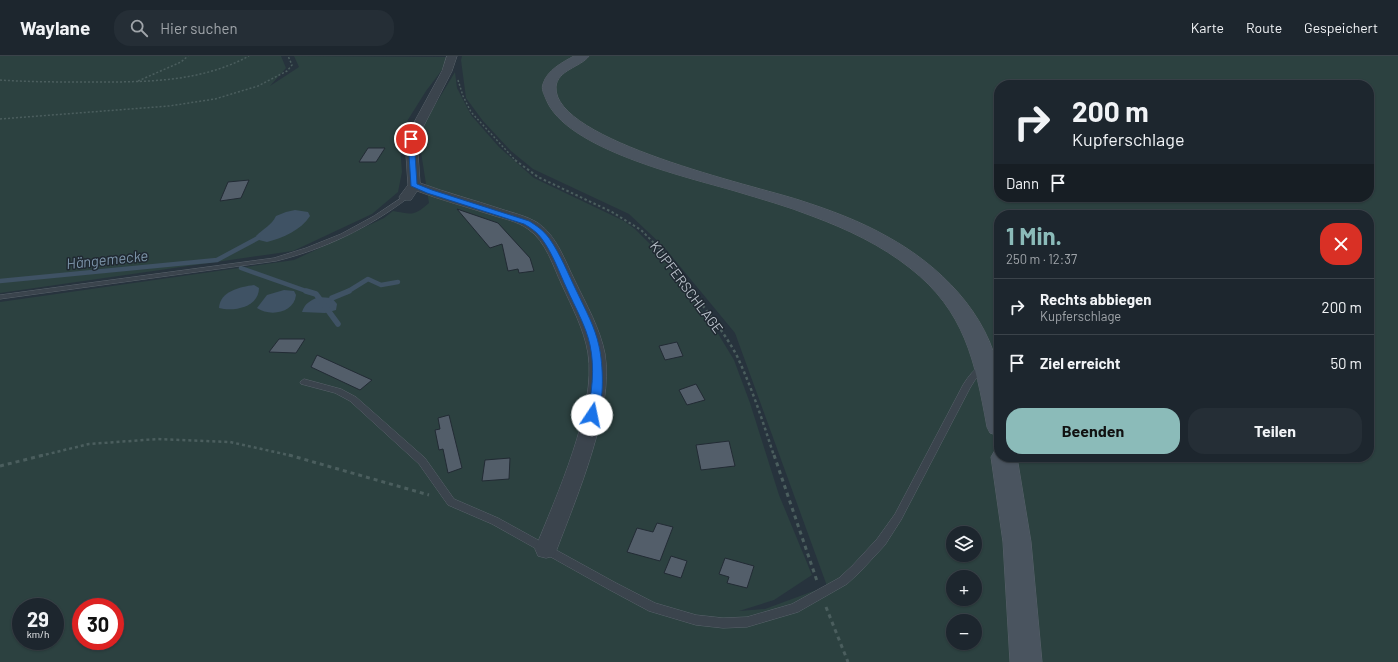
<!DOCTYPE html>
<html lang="de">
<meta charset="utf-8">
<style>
body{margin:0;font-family:Barlow,sans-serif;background:#252e36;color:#f1f3f6;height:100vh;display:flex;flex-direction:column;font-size:15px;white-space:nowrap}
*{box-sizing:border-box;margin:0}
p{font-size:13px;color:#a0a5aa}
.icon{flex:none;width:22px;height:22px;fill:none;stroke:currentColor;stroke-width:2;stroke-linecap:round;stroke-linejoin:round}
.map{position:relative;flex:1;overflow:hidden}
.panel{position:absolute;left:994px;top:154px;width:380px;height:252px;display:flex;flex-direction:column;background:#1d262e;border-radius:16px;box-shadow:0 1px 3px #0004,0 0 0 1px #3b434a}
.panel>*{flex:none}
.hud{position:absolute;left:994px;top:24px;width:380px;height:122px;border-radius:16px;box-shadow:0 1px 3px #0004,0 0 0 1px #3b434a;background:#1d262e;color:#f1f3f6;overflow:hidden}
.tools{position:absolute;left:946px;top:470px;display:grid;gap:8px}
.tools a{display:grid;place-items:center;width:36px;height:36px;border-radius:50%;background:#1d262e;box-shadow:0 1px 3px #0004,0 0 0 1px #3b434a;font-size:20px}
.speed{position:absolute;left:12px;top:542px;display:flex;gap:8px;font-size:20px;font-weight:700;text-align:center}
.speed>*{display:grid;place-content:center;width:52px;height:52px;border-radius:50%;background:#1d262e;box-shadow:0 1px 3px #0004,0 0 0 1px #3b434a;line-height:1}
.speed small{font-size:10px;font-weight:400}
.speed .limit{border:6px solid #d22;background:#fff;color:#111}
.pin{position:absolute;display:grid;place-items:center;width:34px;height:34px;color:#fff;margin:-17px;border:2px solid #fff;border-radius:50%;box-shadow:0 1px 4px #0007}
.me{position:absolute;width:44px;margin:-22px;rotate:11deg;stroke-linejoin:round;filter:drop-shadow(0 0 3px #0008)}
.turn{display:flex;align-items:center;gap:14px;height:84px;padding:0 12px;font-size:18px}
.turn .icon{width:52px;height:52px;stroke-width:2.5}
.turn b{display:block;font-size:28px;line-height:34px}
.then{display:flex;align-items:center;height:38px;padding:0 12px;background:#0003;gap:8px;font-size:15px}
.round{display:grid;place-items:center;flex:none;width:42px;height:42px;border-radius:16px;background:#252e36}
.headline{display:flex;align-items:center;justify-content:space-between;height:68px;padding:0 12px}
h1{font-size:24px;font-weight:700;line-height:30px;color:#8bbbb9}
.button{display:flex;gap:8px;margin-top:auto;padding:8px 12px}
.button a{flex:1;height:46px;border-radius:16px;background:#8bbbb9;color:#111;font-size:16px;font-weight:700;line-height:46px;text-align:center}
.button a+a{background:#252e36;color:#f1f3f6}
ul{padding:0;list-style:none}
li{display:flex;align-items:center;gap:12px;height:56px;padding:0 12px;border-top:1px solid #3b434a}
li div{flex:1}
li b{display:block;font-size:15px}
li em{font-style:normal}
header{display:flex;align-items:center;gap:24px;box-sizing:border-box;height:56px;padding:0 20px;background:#1d262e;border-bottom:1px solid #3b434a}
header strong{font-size:19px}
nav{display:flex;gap:22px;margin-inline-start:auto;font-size:14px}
.search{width:280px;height:36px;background:#252e36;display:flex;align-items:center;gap:10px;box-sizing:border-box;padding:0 14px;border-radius:16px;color:#a0a5aa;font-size:15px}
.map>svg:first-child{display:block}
.green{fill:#2c4140;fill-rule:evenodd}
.water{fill:#3f5264}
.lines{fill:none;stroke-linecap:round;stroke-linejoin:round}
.stream-far1{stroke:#3f5264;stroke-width:4.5}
.stream{stroke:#3f5264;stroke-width:5.5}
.building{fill:#535e6a;stroke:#222b34}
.service-casing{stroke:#59626b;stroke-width:1}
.minor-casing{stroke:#59626b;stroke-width:1}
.secondary-casing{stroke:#59626b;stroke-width:1}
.path-far3{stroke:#4b5e5e;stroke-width:1.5;stroke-dasharray:2 2;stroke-linecap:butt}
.path-far2{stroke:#4b5e5e;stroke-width:2;stroke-dasharray:2.5 2.5;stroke-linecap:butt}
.path-far1{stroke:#4b5e5e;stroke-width:2.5;stroke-dasharray:3 3;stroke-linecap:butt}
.path{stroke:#4b5e5e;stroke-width:3;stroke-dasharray:4 4;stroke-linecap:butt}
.service{fill:#3b444d;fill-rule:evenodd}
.minor{fill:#3b444d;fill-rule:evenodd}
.secondary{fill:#4a545f;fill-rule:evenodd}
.route{fill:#1a73e8;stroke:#114b97}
.labels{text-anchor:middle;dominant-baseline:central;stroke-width:3;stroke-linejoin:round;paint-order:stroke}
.street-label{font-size:14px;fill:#b7bfc8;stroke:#202932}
.water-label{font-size:15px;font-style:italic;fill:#7b93a8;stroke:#202932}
</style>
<header>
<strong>Waylane</strong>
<div class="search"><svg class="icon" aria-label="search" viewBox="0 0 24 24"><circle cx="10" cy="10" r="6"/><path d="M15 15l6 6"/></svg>Hier suchen</div>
<nav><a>Karte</a><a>Route</a><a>Gespeichert</a></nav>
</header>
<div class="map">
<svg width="1398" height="606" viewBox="0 0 1398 606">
<rect width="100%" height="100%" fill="#27333d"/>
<g class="green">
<polygon points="0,0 281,0 286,12 270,30 299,11 294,0 447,1 445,10 426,35 399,78 402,116 398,136 372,158 293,195 0,237"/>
<path d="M462,0H1398V606H0V246L294,204L384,162L393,155C412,158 413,161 429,147L418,77L455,16L457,32L471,59L499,91L534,122L624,165L635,173L660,198L714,271L734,304L750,347L779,439L812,519L774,544L739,555L765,553L827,530L735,277L664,191L629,158L533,113L511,95L483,65L466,42L461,4ZM999,29H1369V141H999ZM999,159H1369V401H999ZM953,477H975V499H953ZM953,521H975V543H953ZM21,551H55V585H21ZM81,551H115V585H81ZM953,565H975V587H953Z"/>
</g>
<g class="water">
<path d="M295,154L308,156L310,160C301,174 283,182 267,186L259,184L256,180C264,172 271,170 276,160L286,156Z"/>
<path d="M254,229L259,232C259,251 234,256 219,252C220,235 240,231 254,229Z"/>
<path d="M284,234L294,235L296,239C294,257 270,261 257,252L267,239Z"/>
<path d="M318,241L332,242L337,248L336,254L325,257L302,256C305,247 310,245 318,241Z"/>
</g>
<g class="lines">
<g class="stream-far1">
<polyline points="241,212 309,236"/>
<polyline points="0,225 217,204 258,182"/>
<polyline points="347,236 368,223 381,229 398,226"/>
</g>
<g class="stream">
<polyline points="306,235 316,238 338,268"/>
<polyline points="332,242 349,235"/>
</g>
</g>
<g class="building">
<polygon points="368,92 385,92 376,106 359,106"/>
<polygon points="249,124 241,142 220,145 228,126"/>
<polygon points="457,153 498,167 530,202 534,215 519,217 518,213 508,215 502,188 490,192"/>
<polygon points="279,283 305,283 296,297 269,296"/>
<polygon points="677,286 683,300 665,304 659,290"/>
<polygon points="317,299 372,324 360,334 311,311"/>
<polygon points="696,328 705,344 687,349 679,334"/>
<polygon points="449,359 462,412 448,417 443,393 439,394 435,374 440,373 438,362"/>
<polygon points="729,385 735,410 701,414 696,389"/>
<polygon points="510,402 509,423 482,425 485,404"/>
<polygon points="657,467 673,471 660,505 627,496 637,472 653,476"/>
<polygon points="671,500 687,505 681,522 664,517"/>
<polygon points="725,502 754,510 747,532 727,527 729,521 719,518"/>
</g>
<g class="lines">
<g class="service-casing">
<g id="service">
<path d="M406,139L408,140V142C368,172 325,193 276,205L0,243V239L274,202L306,192L341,178L374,160Z"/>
<path d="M984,308L988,311L975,324L970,332L901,464L885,489L860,516L847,528L798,556L747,571L723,572L696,569L649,555L608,533L492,468L448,449L419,408L350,345L335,337L301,328L300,326L304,323L341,333L356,341L425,402L454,443L498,462L616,527L655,547L696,559L723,562L747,561L792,548L839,522L852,510L877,483L895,458L963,329C968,321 975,311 984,308Z"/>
</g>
</g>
<g class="minor-casing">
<path id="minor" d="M447,0H457L452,15L417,83L420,127C447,137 474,144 501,153C513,157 527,160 538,167C557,180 565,205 575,225C586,248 600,272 605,298C614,354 577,440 557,493L554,500L546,502L538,500L535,493C556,441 597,352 588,297C584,273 572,251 562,229C553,210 546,185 528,173C517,165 504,163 492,159C467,151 441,144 417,135L411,144H401L399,141L408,129L405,83L442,15Z"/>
</g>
<g class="secondary-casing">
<g id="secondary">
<path d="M574,0H589C581,11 557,14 556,31C553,85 756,130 799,144C830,154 860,165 888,181C939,209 988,257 999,317C1002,333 999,362 999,380L990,377L987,371C975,305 965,255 910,212C881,189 847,173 812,160C787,150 761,143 735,135C687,121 565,93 546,43C544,38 541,33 543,28C547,14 563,6 574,0Z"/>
<polygon points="999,393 999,401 1017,401 1031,486 1042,606 1010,606 1003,486 991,401 995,394"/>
</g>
</g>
<g class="path-far3">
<path d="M0,24C29,26 59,26 88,26C144,26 199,27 249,0"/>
<polyline points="458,24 463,40 471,56 516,105"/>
<polyline points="138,25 181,6 188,0"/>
<polyline points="0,63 169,50 215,43 258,30 287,15 292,9 288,0"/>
</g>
<polyline class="path-far2" points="515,104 538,121 612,156 641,174 664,197 693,236"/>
<g class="path-far1">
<path d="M692,235C707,256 725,277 737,300C752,332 763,366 774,400"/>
<polyline points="40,400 89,388 158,383 230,386 293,400"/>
</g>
<g class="path">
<polyline points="289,399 429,439"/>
<polyline points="774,399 817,525"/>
<polyline points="0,410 44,399"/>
<polyline points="826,551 848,606"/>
</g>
<use href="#service" class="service"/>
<use href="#minor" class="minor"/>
<use href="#secondary" class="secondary"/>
</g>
<path class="route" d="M411,81L414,83L417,128L432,134L529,165C537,170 543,174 549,182C561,199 568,218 577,236C585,253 595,271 599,290C603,308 605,345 596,362H589L587,359C592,336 595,313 590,289C586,270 575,251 567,233C559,216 553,198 542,183C537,176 531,172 524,168L427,137L411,130L408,83Z"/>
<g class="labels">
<g class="street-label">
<text transform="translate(687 231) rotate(53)">KUPFERSCHLAGE</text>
</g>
<g class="water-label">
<text transform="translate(107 203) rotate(-6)">Hängemecke</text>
</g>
</g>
</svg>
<div class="tools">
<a><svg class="icon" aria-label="layers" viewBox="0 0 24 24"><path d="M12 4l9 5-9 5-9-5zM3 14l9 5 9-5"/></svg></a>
<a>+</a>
<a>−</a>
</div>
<div class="speed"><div>29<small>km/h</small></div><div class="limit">30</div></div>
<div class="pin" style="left:411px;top:83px;background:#d93025"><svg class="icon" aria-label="arrive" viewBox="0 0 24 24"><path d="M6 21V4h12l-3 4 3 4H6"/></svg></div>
<svg class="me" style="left:592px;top:359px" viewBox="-20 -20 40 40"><circle r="19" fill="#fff"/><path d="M0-13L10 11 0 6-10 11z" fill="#1a73e8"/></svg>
<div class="hud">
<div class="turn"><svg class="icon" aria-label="right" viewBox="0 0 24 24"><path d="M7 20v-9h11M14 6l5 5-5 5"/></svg><div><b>200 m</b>Kupferschlage</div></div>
<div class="then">Dann<svg class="icon" aria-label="arrive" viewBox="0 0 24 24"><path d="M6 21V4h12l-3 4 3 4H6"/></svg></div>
</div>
<section class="panel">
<div class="headline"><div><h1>1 Min.</h1><p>250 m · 12:37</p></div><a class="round" style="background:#d93025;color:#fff"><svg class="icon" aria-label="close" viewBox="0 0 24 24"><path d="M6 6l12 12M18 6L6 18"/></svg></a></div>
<ul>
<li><svg class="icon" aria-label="right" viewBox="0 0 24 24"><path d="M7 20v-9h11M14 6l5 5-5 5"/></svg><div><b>Rechts abbiegen</b><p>Kupferschlage</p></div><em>200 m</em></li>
<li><svg class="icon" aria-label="arrive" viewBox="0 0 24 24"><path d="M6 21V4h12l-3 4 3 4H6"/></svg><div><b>Ziel erreicht</b></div><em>50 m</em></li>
</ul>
<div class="button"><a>Beenden</a><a>Teilen</a></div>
</section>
</div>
